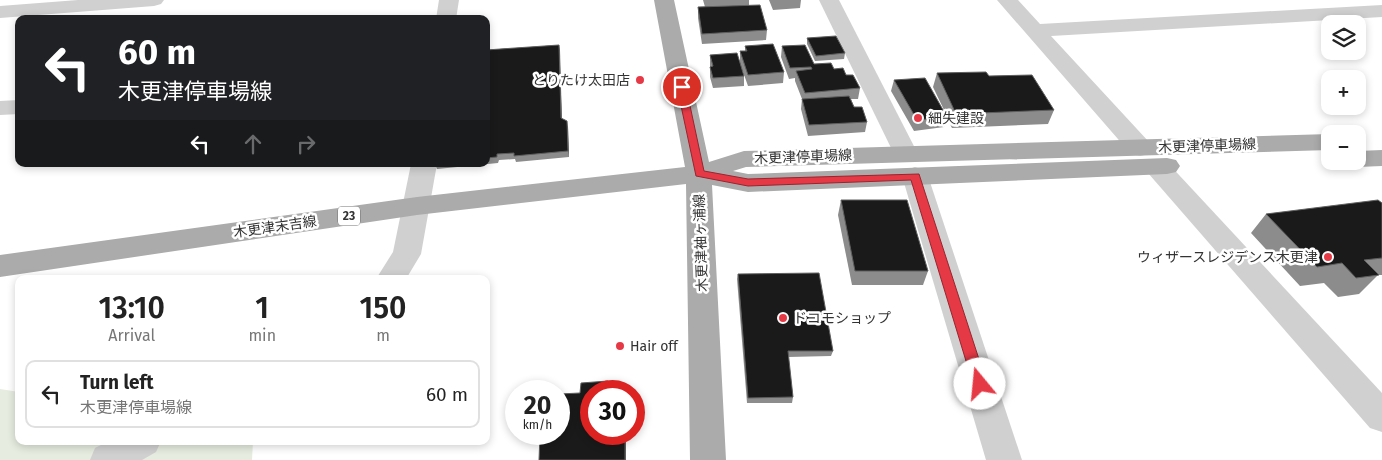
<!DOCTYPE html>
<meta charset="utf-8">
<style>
body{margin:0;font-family:"Fira Sans","Noto Sans JP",sans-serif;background:#f2f2f2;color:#222;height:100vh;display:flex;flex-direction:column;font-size:19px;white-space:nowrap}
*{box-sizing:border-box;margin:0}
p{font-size:16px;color:#767676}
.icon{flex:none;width:28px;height:28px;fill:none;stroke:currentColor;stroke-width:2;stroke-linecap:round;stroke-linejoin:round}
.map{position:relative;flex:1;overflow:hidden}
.drawer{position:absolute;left:15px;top:275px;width:475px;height:170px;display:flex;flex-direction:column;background:#fff;border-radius:10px;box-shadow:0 2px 8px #0003}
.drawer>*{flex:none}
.hud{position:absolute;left:15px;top:15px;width:475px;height:152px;border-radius:10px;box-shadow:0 2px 8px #0003;background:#202124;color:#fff;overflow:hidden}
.buttons{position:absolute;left:1321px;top:15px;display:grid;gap:10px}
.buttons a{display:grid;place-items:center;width:45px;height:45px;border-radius:10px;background:#fff;box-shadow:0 2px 8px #0003;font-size:25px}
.speed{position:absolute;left:505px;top:380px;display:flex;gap:10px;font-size:25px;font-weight:700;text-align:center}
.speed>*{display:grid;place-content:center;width:65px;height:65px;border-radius:50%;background:#fff;box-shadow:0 2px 8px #0003;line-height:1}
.speed small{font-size:12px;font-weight:400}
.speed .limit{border:8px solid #d22;background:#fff;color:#111}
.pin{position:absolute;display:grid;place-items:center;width:42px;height:42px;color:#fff;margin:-21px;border:2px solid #fff;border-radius:50%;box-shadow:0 1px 5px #0007}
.me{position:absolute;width:55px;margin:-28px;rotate:343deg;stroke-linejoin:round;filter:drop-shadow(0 0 4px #0008)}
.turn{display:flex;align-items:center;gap:18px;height:105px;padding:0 20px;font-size:22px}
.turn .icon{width:65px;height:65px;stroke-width:2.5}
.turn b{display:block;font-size:35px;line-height:42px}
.lanes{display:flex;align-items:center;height:48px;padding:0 20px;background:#0003;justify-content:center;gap:25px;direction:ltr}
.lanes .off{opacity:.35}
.eta{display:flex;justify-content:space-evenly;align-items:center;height:85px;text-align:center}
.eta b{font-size:30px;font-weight:600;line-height:35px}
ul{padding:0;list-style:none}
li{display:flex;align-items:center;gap:15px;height:68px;margin:0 10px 8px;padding:0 10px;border:2px solid #e0e0e0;border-radius:10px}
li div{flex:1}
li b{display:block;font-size:19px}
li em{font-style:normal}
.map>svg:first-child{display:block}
.green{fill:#e6ecdf}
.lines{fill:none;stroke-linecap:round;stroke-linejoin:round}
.minor{fill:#d0d0d0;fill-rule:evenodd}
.major{fill:#ababab;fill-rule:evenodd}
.wall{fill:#8c8c8c}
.shaded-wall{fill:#5f5f5f}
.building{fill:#1a1a1a;stroke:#5f5f5f}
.route{fill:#e63946;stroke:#96252e}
.poi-dot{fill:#e63946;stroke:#fff;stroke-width:2}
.labels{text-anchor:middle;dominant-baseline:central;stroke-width:5;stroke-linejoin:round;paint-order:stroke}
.shield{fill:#fff;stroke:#707070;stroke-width:1}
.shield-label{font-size:12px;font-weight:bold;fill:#333}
.poi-label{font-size:14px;fill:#333;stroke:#fff;text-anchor:start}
.street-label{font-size:14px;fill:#333;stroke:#fff}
</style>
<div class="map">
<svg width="1382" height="460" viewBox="0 0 1382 460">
<rect width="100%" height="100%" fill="#fff"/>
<polygon class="green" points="0,389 19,392 19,441 253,441 252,460 0,460"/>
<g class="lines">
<g class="minor">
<polygon points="78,0 164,0 161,4 154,6 0,18 0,6"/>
<polygon points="439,0 459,0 456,19 436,19"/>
<polygon points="819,0 839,0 918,154 915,160 906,162 897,160 894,154"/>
<polygon points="997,0 1018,0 1040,24 1382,5 1382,17 1051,36 1149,142 1152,148 1149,154 1140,156 1131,154"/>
<polygon points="19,100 19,114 0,115 0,101"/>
<polygon points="1157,159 1166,161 1382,393 1382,432 1370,428 1148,173 1144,167 1148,161"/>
<polygon points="411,164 437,164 421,254 406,279 376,279 393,252"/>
<polygon points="915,167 924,170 928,176 1022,460 986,460 902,176 906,170"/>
<polygon points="109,441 161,441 156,452 142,460 90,460 95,448"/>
</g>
<g class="major">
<polygon points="654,0 674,0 709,162 744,151 1330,134 1330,150 746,167 733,171 748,174 1167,158 1176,160 1180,166 1176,172 1167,174 748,192 712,185 726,460 690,460 686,184 417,215 0,277 0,255 417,197 685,167"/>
<polygon points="1382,150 1382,166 1358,167 1349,165 1347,161 1358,161 1358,151"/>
</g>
</g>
<g class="wall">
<polygon points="703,0 749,0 749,5 767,30 766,40 702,44 698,18 698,7 705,7"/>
<polygon points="769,0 801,0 800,8 773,10"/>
<polygon points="807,38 845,53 844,59 815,61 807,44"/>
<polygon points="559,45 562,119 568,127 569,157 516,162 515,159 499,160 498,163 437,169 435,164 486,164 486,50"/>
<polygon points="745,46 784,72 783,83 748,86 742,69 744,76 744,86 713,88 710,77 710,55 740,61 740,51 745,51"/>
<polygon points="782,46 814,64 834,69 846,75 860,88 858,99 851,99 854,107 867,122 865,132 808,136 801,109 802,99 795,81 795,78 789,79 781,57"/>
<polygon points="937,73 989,76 1054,110 1048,124 952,128 947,118 944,127 914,131 891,91 894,80 944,110 933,87"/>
<polygon points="841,200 928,271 923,285 852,285 838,215"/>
<polygon points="1382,203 1382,275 1378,275 1359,294 1338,297 1324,283 1300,286 1251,233 1266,214"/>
<polygon points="738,274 833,351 831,356 788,357 793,397 792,403 747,403 737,279"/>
</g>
<g class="shaded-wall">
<polygon points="559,45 560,50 562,124 561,118"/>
<polygon points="567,121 568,127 569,157 568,151"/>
<rect x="625" y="434" width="1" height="26"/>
</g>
<g class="building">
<polygon points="760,5 767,30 702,34 698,7"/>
<polygon points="836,36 845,53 816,56 807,38"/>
<polygon points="773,44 784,72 748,75 740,51 747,51 745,46"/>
<polygon points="559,45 561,118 567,121 568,151 514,156 514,153 497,154 497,157 486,158 486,50"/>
<polygon points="805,45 814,64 831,63 834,69 843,68 846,75 853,75 860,88 805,93 796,71 812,69 811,67 790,68 782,46"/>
<polygon points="737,53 744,76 713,78 710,67 713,66 710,55"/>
<polygon points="986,72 989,76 1032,75 1054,110 956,114 937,73"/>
<polygon points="925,78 947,117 917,120 894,80"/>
<polygon points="849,96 854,107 862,107 867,122 809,125 802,99"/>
<polygon points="841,200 907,200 928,271 855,271"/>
<polygon points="1378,200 1382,203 1382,258 1364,260 1379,275 1356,278 1342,263 1317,267 1266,214"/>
<polygon points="819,273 833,351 788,351 793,397 748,398 738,274"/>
<polygon points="608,381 608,391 591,391 591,434 625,434 625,460 539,460 540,434 559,434 559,394 580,393 581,383"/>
</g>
<polygon class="route" points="682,84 686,87 704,171 748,179 919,174 987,384 985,388 975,388 973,384 911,180 748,186 696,176 677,87"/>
<g class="poi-dot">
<circle cx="640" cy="80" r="5"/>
<circle cx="918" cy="118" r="5"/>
<circle cx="1328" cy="257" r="5"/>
<circle cx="783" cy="318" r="5"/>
<circle cx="620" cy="346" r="5"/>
</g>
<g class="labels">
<rect class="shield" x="338" y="206.5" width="22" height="19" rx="4"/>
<g class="shield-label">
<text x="349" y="216">23</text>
</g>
<g class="poi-label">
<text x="630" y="80" text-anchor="end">とりたけ太田店</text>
<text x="928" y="118">細失建設</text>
<text x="1318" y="257" text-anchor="end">ウィザースレジデンス木更津</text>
<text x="793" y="318">ドコモショップ</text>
<text x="630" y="346">Hair off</text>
</g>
<g class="street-label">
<text transform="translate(1207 146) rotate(-2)">木更津停車場線</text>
<text transform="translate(803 157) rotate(-2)">木更津停車場線</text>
<text transform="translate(275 227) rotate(-8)">木更津末吉線</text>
<text transform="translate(701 243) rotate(-92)">木更津袖ヶ浦線</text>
</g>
</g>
</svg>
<div class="buttons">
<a><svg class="icon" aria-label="layers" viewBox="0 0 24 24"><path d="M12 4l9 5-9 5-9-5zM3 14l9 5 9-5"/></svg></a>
<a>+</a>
<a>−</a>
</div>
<div class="speed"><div>20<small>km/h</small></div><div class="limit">30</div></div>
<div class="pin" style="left:682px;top:87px;background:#d93025"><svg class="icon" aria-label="arrive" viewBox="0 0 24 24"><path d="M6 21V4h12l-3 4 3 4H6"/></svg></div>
<svg class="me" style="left:980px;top:384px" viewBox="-20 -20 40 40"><circle r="19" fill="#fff"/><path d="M0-13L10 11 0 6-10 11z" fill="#e63946"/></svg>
<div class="hud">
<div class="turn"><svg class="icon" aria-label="left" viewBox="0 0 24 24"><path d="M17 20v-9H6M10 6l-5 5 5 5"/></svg><div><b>60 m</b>木更津停車場線</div></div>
<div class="lanes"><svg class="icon" aria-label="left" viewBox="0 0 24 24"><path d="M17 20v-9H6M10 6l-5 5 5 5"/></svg><svg class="icon off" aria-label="ahead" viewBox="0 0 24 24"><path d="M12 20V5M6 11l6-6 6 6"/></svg><svg class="icon off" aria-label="right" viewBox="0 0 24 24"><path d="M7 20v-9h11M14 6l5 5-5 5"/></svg></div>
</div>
<section class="drawer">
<div class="eta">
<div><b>13:10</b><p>Arrival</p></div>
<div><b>1</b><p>min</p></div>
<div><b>150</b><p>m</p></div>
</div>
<ul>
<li><svg class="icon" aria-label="left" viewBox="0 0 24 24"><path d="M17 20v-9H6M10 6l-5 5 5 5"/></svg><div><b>Turn left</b><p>木更津停車場線</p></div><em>60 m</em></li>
</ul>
</section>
</div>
